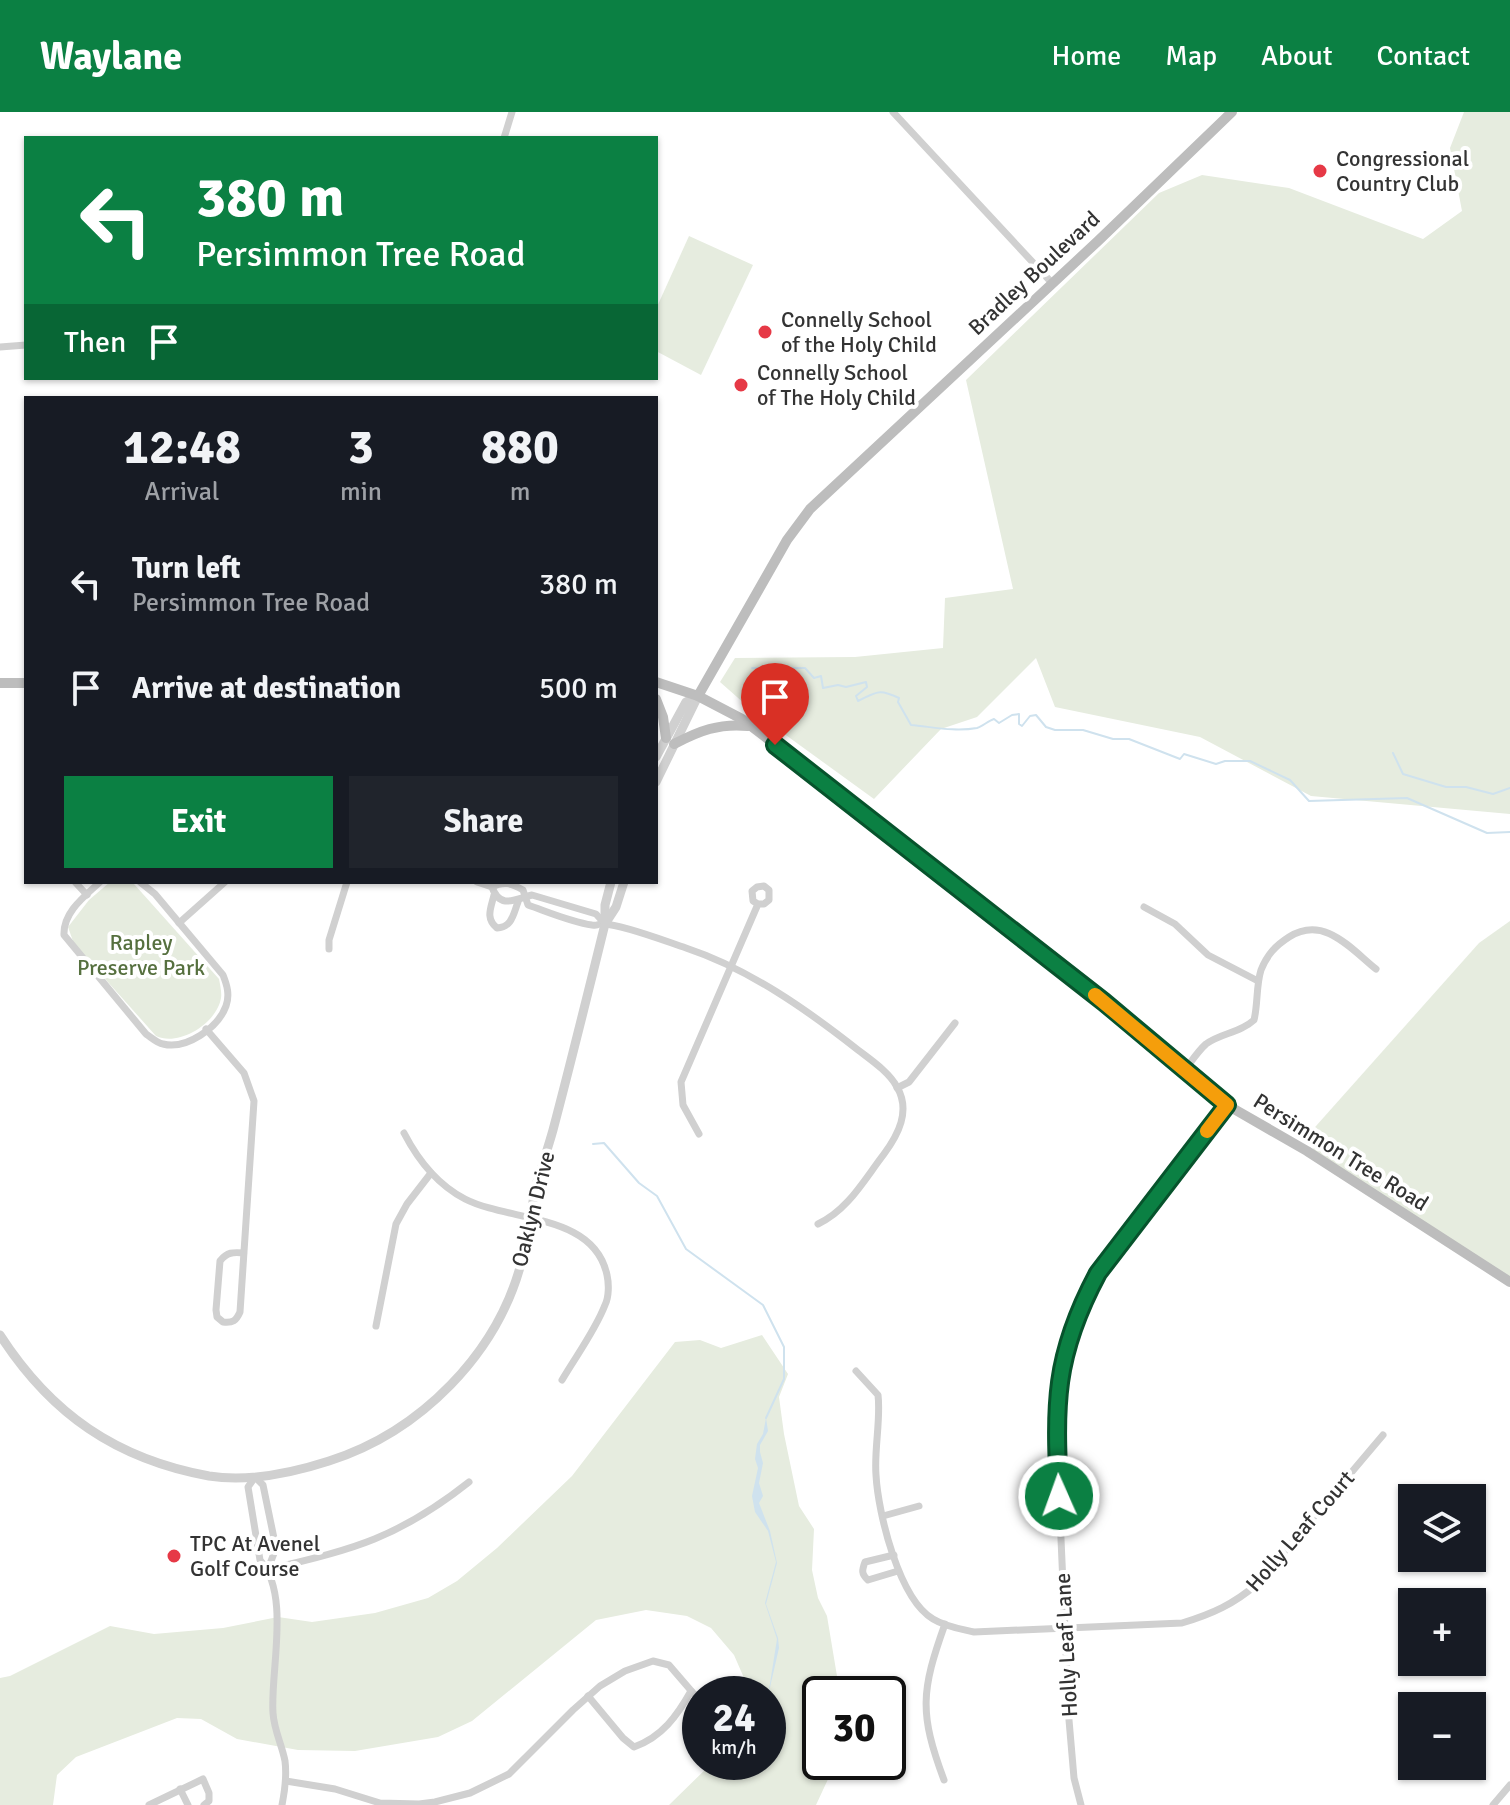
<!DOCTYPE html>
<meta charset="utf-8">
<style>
body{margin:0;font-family:Signika,sans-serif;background:#20242c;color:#f1f3f6;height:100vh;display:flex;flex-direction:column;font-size:30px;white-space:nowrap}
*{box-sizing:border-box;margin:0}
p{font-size:26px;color:#9ea1a6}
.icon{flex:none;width:44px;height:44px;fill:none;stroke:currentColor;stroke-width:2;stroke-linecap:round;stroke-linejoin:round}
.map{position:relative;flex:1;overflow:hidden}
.panel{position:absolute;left:24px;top:284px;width:634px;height:488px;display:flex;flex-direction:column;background:#171b24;border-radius:0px;box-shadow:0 2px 6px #0004}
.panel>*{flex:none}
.top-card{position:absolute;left:24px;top:24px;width:634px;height:244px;border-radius:0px;box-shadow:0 2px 6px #0004;background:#0b8043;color:#fff;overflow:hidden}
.buttons{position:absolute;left:1398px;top:1372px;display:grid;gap:16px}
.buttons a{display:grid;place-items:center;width:88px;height:88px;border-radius:0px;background:#171b24;box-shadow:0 2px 6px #0004;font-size:40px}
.speed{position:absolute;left:682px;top:1564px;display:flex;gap:16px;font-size:40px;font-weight:700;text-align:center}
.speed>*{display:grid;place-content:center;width:104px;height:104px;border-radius:50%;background:#171b24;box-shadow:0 2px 6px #0004;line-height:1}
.speed small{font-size:20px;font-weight:400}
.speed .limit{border:4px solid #111;border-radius:12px;background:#fff;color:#111}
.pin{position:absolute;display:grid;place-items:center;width:68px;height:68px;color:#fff;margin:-82px -34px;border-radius:50% 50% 50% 0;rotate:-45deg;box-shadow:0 0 8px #0007}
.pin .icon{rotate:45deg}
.me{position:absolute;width:88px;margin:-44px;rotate:358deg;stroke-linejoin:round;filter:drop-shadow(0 0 6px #0008)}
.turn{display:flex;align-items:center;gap:28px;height:168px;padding:0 40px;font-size:36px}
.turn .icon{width:104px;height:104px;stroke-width:2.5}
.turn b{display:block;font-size:56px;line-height:68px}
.then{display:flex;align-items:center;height:76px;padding:0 40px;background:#0003;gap:16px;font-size:30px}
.eta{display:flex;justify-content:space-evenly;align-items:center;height:136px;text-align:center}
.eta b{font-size:48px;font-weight:700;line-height:56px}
.primary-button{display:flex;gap:16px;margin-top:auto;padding:16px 40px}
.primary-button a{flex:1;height:92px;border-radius:0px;background:#0b8043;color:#fff;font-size:32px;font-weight:700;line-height:92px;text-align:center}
.primary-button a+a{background:#20242c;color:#f1f3f6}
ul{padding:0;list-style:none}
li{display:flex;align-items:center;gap:24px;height:104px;padding:0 40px}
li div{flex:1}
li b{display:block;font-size:30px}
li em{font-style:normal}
header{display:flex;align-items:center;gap:48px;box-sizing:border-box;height:112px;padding:0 40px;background:#0b8043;color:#fff}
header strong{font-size:38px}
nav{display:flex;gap:44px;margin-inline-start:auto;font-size:28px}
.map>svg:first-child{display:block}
.green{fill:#e6ecdf}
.water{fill:#cfe2ee}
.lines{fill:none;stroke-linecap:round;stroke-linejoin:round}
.stream{stroke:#cfe2ee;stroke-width:2}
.minor{stroke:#d0d0d0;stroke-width:7}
.tertiary{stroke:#d0d0d0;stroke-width:9}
.secondary{stroke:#bdbdbd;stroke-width:10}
.route-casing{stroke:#07532c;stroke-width:20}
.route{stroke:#0b8043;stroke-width:14}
.slow{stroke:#f59e0b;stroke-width:14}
.poi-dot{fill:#e63946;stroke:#fff;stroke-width:3}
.labels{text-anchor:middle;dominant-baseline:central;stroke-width:8;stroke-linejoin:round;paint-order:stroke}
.poi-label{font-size:22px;fill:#333;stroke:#fff;text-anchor:start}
.street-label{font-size:22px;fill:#333;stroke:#fff}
.park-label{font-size:22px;fill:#56703f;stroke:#fff}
</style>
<header>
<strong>Waylane</strong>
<nav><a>Home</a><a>Map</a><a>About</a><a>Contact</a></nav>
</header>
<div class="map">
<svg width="1510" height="1693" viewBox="0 0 1510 1693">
<rect width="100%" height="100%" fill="#fff"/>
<g class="green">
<polygon points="1464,0 1510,0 1510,702 1311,684 1200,625 1055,595 1036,546 977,605 941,617 874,687 754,600 720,570 735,546 855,545 943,536 945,486 1013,477 966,268 1159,81 1202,63 1289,76 1423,127 1462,99 1450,36"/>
<polygon points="689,124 753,153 701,263 656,239 656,197"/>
<path d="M110,770L134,772L219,867C220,872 222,881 221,886C217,911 179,935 156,924L74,832L68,815L89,788Z"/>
<polygon points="1510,809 1510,1166 1315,1041 1308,1023 1479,831"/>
<polygon points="762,1223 788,1262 779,1285 784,1322 799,1394 814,1417 812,1458 818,1486 827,1504 840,1582 820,1582 820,1650 836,1650 816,1693 669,1693 713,1650 768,1650 768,1582 751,1582 734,1543 711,1516 687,1504 646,1498 596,1508 472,1609 438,1625 355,1639 298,1638 237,1627 201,1607 177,1606 76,1645 57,1663 53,1693 0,1693 0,1566 10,1564 110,1514 154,1522 223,1516 278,1505 312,1510 375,1501 428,1486 457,1469 497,1436 572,1364 675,1230 700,1228 721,1236"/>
</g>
<polygon class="water" points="766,1306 768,1319 760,1333 760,1340 763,1351 759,1371 763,1384 759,1391 770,1419 777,1451 766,1492 778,1526 779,1536 768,1584 777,1527 765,1491 776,1450 768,1419 755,1400 752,1384 758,1356 755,1347 757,1332 763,1322"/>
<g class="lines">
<g class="stream">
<path d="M752,556H805L814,566L821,564L823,576L838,573L846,575L866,570L867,575L856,584L858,589C877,580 878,576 899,586L898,590L911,613C933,615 955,620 977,616C983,614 988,609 994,607L999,611L1012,603L1019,602V612L1022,614L1030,604L1036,603L1046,615L1055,618H1083L1113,627H1129L1180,647L1184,642L1216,652L1225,649H1250L1290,668L1309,689L1407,686L1487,721L1510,720"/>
<polyline points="1393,641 1403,662 1446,675 1466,675 1493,682 1510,676"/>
<polyline points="593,1032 604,1031 639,1071 657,1084 686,1137 763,1193 784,1235 784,1267 766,1306"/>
</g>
<g class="minor">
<polyline points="893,0 1052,171"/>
<polyline points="504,26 512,0"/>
<polyline points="0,235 26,233"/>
<polyline points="75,770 87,783"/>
<path d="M100,770C85,784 63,800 64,823L146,922C152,926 157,931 163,932C186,938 218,916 226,894C230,883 227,873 223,863L155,782L140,770"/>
<path d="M477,770L492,775C500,798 516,787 532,783L596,802L605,812"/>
<path d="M492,775C504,769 511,771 523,778L528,793C548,800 571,810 592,813C602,814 593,812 604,812C624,813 665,829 686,836C749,857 806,897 858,938C871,948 889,960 897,975C911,999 898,1023 884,1042C864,1068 848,1098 818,1112"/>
<path d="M494,783C491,796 485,806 497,816C512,815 513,803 518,790"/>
<polyline points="1144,795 1175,812 1208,843 1258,869"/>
<polyline points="179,811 225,770"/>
<polyline points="329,837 329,828 347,770"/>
<path d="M206,917L244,961L254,989L240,1200C236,1209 233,1211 223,1210L217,1205L216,1198L220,1149C227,1140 233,1140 244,1141"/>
<path d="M1184,959C1191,950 1198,939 1206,932C1221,921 1240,921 1254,908C1258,892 1256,874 1261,858C1267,843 1275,834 1289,825C1324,803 1350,836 1376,857"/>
<polyline points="897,976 909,970 955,911"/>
<path d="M404,1021C418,1048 436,1072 465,1087C510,1110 594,1101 607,1163C609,1172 609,1185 605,1193C595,1219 576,1244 562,1268"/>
<polyline points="699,1022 683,993 681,970 758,792 764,792 769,788 769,778 764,774 757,775 752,779 753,789 758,792"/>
<polyline points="376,1214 396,1112 407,1092 431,1061"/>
<path d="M856,1259L878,1283C881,1307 874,1337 876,1363C878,1401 899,1487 933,1507C946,1515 961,1517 974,1520L1182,1511C1212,1502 1234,1492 1257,1472L1383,1323"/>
<polyline points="883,1404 919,1394"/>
<path d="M894,1443L865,1450C862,1458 861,1462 868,1468L898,1459"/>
<path d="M268,1457L276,1436L263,1373L255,1365L248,1375L260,1448C291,1482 270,1560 273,1601C274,1618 282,1633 285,1649C287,1665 285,1678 282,1693"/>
<path d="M268,1457C352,1439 401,1424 469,1370"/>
<path d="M588,1584L623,1626L634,1635C662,1625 677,1604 691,1579"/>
<path d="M944,1668C919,1601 921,1579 945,1512"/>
<polyline points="286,1669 335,1677 380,1691 419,1692 435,1690 470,1681 509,1662 573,1598 600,1574 625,1559 653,1549 669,1553 700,1589"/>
<polyline points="180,1677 188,1693"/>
<polyline points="149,1693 203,1667 209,1681 209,1689 204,1693"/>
<path d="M1081,1693L1074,1666L1069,1608L1056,1314C1058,1258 1071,1210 1098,1161L1227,993"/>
<polyline points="1493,1693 1510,1673"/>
</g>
<g class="tertiary">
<polyline points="656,645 686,590 698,584"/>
<polyline points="656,670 698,584"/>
<polyline points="605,812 616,795 624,770"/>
<path d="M0,1223C51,1302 116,1347 209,1364C248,1370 292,1361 329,1349C420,1320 498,1242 522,1148C528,1122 531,1096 537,1070C542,1053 548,1036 553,1018C571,950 588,881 605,812V793L611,770"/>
</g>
<g class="secondary">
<polyline points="656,570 698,584 742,607 950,768 1104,890 1227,993 1307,1039 1510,1170"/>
<polyline points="0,571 26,571"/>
<polyline points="698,584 787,428 810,397 1098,129 1232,0"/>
<polyline points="656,587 663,605 666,626"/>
<path d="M674,632C699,619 719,611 748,614"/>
</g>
</g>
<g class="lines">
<g class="route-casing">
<path id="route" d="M775,633L1104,890L1227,993L1098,1161C1053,1245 1055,1292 1059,1384"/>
</g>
<use href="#route" class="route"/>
<polyline class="slow" points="1095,883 1227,993 1207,1019"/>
</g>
<g class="poi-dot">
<circle cx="1320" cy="59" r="8"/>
<circle cx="765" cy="220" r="8"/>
<circle cx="741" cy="273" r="8"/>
<circle cx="174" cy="1444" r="8"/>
</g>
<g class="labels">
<g class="poi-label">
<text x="1336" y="46">Congressional<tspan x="1336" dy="25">Country Club</tspan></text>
<text x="781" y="207">Connelly School<tspan x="781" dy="25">of the Holy Child</tspan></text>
<text x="757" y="260">Connelly School<tspan x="757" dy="25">of The Holy Child</tspan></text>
<text x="190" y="1431">TPC At Avenel<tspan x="190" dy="25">Golf Course</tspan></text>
</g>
<g class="street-label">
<text transform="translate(1034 161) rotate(-43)">Bradley Boulevard</text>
<text transform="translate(1341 1040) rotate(32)">Persimmon Tree Road</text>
<text transform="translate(533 1097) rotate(-76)">Oaklyn Drive</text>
<text transform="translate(1300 1419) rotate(-49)">Holly Leaf Court</text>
<text transform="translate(1066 1533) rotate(-93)">Holly Leaf Lane</text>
</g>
<g class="park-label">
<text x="141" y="830">Rapley<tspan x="141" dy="25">Preserve Park</tspan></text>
</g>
</g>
</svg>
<div class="buttons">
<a><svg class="icon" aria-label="layers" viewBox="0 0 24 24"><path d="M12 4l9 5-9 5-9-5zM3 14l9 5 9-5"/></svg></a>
<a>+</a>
<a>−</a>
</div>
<div class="speed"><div>24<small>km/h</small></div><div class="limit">30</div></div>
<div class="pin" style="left:775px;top:633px;background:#d93025"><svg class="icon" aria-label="arrive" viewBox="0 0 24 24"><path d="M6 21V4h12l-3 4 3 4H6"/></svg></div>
<svg class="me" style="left:1059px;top:1384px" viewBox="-20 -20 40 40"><circle r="17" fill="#0b8043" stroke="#fff" stroke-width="3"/><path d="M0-11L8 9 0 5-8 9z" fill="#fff"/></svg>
<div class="top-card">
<div class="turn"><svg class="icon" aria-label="left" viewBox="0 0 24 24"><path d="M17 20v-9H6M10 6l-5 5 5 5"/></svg><div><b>380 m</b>Persimmon Tree Road</div></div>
<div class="then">Then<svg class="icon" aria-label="arrive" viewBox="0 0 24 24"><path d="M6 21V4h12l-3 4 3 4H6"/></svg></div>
</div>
<section class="panel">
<div class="eta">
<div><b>12:48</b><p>Arrival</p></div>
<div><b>3</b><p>min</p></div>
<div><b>880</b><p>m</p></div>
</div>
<ul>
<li><svg class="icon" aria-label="left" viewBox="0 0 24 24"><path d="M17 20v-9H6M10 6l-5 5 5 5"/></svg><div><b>Turn left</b><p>Persimmon Tree Road</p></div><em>380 m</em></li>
<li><svg class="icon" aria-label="arrive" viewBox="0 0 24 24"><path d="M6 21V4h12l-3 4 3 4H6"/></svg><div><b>Arrive at destination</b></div><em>500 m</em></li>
</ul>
<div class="primary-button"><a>Exit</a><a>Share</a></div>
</section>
</div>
